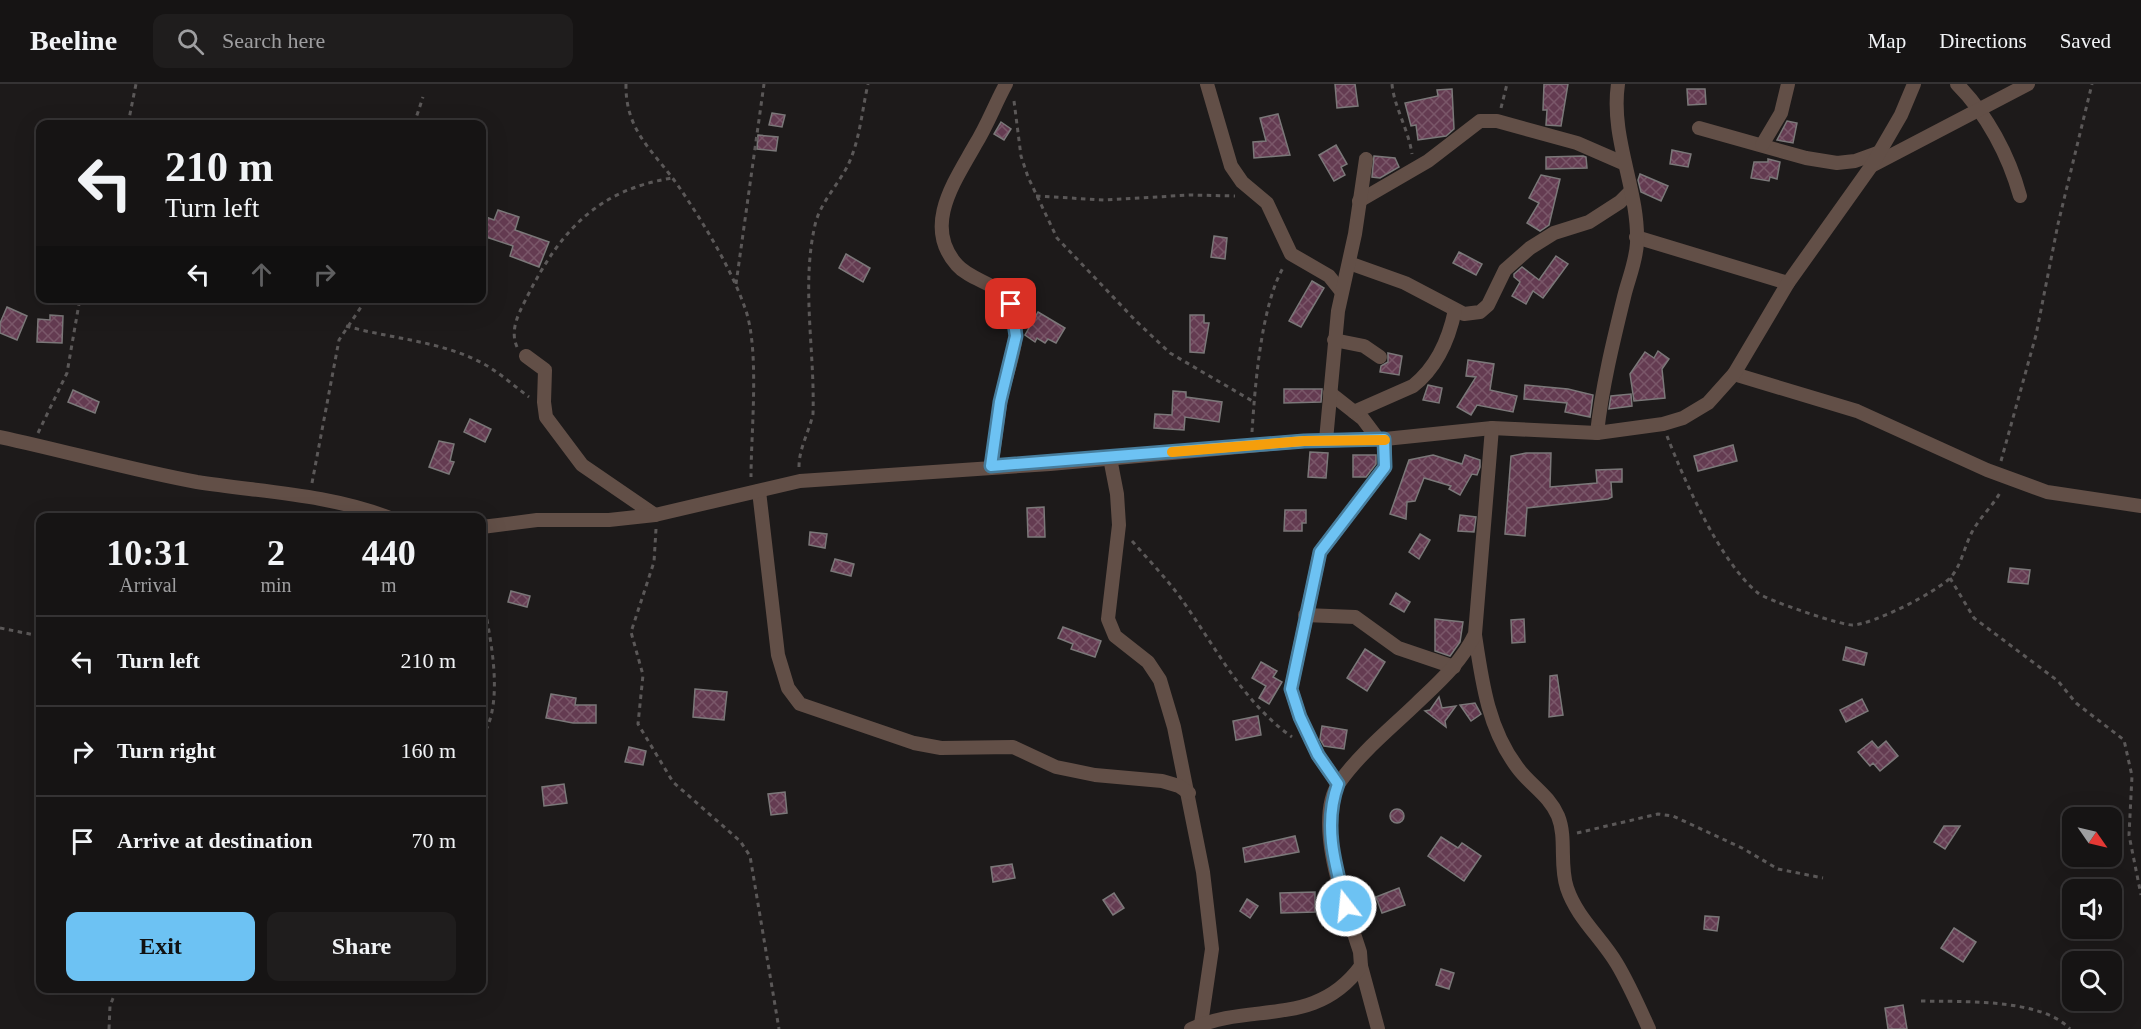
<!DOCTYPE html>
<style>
body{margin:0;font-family:Georgia,serif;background:#1f1d1d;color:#f1f3f6;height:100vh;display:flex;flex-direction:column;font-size:22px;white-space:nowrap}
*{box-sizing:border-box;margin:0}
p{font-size:20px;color:#9e9ea0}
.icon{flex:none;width:33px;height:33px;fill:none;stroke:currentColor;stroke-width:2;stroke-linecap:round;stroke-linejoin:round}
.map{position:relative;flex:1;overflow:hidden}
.details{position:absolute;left:36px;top:429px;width:450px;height:480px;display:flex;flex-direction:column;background:#161414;border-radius:12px;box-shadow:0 6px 24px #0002,0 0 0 2px #353334}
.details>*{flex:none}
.top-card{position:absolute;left:36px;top:36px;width:450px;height:183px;border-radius:12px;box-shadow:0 6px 24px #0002,0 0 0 2px #353334;background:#161414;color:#f1f3f6;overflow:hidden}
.needle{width:39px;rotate:124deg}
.fabs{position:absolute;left:2062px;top:723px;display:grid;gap:12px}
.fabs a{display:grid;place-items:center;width:60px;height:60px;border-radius:12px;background:#161414;box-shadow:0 6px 24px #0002,0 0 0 2px #353334;font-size:30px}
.pin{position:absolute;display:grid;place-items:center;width:51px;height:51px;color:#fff;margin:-26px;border-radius:12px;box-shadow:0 3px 9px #0006}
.me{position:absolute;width:66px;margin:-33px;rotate:344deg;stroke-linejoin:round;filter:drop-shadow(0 0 4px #0008)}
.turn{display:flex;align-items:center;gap:21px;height:126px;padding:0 30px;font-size:27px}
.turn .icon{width:78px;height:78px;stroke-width:2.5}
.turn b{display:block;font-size:42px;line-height:51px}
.lanes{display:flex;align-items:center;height:57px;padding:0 30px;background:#0003;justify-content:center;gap:30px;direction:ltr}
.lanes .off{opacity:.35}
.eta{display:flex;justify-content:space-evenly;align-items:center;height:102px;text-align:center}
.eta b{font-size:36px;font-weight:700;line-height:42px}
.primary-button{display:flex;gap:12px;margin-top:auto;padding:12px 30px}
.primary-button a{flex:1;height:69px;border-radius:12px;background:#6dc2f3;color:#111;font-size:24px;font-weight:700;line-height:69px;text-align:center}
.primary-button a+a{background:#1f1d1d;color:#f1f3f6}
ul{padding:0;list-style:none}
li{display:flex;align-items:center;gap:18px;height:90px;padding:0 30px;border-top:2px solid #353334}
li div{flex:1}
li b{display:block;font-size:22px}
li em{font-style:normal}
header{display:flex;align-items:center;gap:36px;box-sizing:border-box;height:84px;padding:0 30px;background:#161414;border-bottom:2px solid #353334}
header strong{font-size:28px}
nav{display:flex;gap:33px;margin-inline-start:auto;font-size:21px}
.search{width:420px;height:54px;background:#1f1d1d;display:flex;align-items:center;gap:15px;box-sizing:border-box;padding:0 21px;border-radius:12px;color:#9e9ea0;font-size:22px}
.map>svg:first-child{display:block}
.building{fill:url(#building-cross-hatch);stroke:#7b7879;stroke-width:1.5}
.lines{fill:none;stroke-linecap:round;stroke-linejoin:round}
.path{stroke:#5b5858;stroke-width:3;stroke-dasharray:4.5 4.5;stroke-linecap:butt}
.minor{stroke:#624f47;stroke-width:14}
.route-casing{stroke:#477e9e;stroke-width:15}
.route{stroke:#6dc2f3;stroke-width:10}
.slow{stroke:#f59e0b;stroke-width:10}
</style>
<header>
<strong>Beeline</strong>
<div class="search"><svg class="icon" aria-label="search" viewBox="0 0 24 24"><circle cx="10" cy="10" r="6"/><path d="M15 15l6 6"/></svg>Search here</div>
<nav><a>Map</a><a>Directions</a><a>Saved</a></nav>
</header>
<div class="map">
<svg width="2141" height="945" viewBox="0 0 2141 945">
<defs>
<pattern id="building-cross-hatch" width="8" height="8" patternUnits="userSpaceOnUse" patternTransform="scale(1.5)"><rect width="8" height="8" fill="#643b51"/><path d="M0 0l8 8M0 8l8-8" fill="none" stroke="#7a5769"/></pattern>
</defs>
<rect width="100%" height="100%" fill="#1d1a1a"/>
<g class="building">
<polygon points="1335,0 1355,0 1358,22 1337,24"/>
<polygon points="1544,0 1568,0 1561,42 1546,41 1547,26 1543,26"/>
<polygon points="1452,5 1454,45 1446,52 1418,56 1416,41 1411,42 1405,19 1438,12 1437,6"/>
<polygon points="1687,5 1705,5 1706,20 1688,21"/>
<polygon points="772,29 785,31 782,43 769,41"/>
<polygon points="1278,30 1290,71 1254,74 1253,58 1266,57 1260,34"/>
<polygon points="1787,37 1797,39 1793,59 1777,56"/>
<polygon points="1001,38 1011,45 1004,56 994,50"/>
<polygon points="758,51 778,53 776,67 757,65"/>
<polygon points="1336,61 1347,80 1341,83 1345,91 1334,97 1319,71"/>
<polygon points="1672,66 1691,70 1688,83 1670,80"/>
<polygon points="1374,72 1395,74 1399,83 1380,94 1372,93"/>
<polygon points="1583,72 1586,73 1587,84 1546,85 1546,73"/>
<polygon points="1768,75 1780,78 1777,95 1770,93 1769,97 1751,94 1754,78 1768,78"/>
<polygon points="1640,90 1668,102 1661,117 1641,108 1638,96"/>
<polygon points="1541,91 1560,95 1549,141 1540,147 1527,139 1539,119 1529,114"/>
<polygon points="498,126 519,133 515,146 549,158 539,183 510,172 513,162 483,152 485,145 482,144 486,133 494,136"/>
<polygon points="1214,152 1227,154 1225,175 1211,173"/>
<polygon points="1459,168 1482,180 1476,191 1453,179"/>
<polygon points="846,170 870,184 863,198 839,184"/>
<polygon points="1556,172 1568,180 1543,214 1533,207 1526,220 1512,212 1520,198 1514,193 1514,190 1522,183 1539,196"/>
<polygon points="1312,197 1324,204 1301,243 1289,237"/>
<polygon points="7,223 27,232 17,256 0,249 0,239"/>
<polygon points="1038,228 1065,244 1056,259 1048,255 1045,259 1037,254 1035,258 1025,251"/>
<polygon points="50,231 63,232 62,259 37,258 38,235 50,236"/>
<polygon points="1190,231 1204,231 1204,239 1209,239 1204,269 1190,268"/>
<polygon points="1658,267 1669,275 1662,285 1665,314 1634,317 1630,290 1645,268 1654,274"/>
<polygon points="1388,269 1402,272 1399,291 1380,288 1381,282 1388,278"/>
<polygon points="1468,276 1494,280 1490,306 1517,312 1513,328 1477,321 1471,331 1457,323 1476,293 1466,292"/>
<polygon points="1428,301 1442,304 1439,319 1423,316"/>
<polygon points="1525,301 1568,305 1593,311 1590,333 1565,328 1567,319 1524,315"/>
<polygon points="1284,305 1322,305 1321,318 1284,319"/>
<polygon points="73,306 99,318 95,329 68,318"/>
<polygon points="1173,307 1186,308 1186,313 1222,318 1219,338 1185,333 1184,346 1154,344 1155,330 1172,331"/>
<polygon points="1631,310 1632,322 1609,325 1611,312"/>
<polygon points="470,335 491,345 485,358 464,348"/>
<polygon points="439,357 454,360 450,377 454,378 449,390 429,383"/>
<polygon points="1733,361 1737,377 1698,387 1694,372"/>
<polygon points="1310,368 1328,369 1326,394 1308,393"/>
<polygon points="1526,369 1551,369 1550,403 1597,399 1596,386 1622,385 1622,398 1611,398 1612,413 1608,415 1527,424 1525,452 1505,450 1511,372"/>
<polygon points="1353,371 1376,371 1376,380 1366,393 1353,393"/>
<polygon points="1433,371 1462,380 1465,371 1480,376 1480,383 1477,391 1472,390 1460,411 1449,405 1451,402 1424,394 1415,417 1407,418 1406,435 1390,430 1409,376"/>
<polygon points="1044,423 1045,453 1028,453 1027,424"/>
<polygon points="1285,426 1306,426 1306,439 1302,439 1302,447 1284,447"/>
<polygon points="1460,431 1476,433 1474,448 1458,447"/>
<polygon points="810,448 827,450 825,464 809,461"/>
<polygon points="1420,450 1430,456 1419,475 1409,468"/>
<polygon points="835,475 854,480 851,492 831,487"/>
<polygon points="2010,484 2030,486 2028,500 2008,498"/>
<polygon points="511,507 530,512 527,523 508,518"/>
<polygon points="1396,509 1410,518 1404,528 1390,520"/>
<polygon points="1435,535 1463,538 1460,558 1450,572 1435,567"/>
<polygon points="1524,535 1525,558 1512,559 1511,536"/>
<polygon points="1063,543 1101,557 1095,573 1071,565 1073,560 1058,554"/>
<polygon points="1846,563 1867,569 1864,581 1843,576"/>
<polygon points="1365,565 1385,578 1367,607 1347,594"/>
<polygon points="1261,578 1277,587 1273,593 1282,598 1269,620 1259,614 1266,602 1252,594"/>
<polygon points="1557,591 1563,631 1549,633 1550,592"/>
<polygon points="695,605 727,608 724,636 693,633"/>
<polygon points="551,610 576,614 575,621 596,621 596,639 573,639 546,634"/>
<polygon points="1439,613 1442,624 1456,622 1445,637 1446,643 1425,627 1430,626"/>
<polygon points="1862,615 1868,627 1846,638 1840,626"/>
<polygon points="1475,619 1481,630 1471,637 1460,621"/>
<polygon points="1258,632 1261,651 1236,656 1233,637"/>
<polygon points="1322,642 1347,646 1344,665 1324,662 1320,655"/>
<polygon points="1872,657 1878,664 1886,657 1898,672 1880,687 1873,679 1870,682 1858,668"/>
<polygon points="629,663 646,667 643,681 625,678"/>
<polygon points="564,700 567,719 544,722 542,703"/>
<polygon points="785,708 787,729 771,731 768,710"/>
<circle cx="1397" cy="732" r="7"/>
<polygon points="1944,742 1960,742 1945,765 1934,758"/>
<polygon points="1295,752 1299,768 1245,778 1243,764"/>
<polygon points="1441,753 1458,764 1462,759 1481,772 1464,797 1428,772"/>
<polygon points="1012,780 1015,794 993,798 991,783"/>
<polygon points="1399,804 1405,821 1382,829 1376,813"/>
<polygon points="1315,808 1315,828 1281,829 1280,809"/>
<polygon points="1114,809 1124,824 1113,831 1103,816"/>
<polygon points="1247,815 1258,822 1250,834 1240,827"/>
<polygon points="1705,832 1719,833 1717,847 1704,845"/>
<polygon points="1954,844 1976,858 1963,878 1941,864"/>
<polygon points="1441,885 1454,889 1449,905 1436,901"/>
<polygon points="1903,921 1907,945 1888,945 1885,924"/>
</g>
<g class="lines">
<g class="path">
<path d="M626,0C625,48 655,68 679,103C703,138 731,184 745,224C760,265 751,347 751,393"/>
<path d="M1392,0C1394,23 1408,44 1412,70"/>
<polyline points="1014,17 1021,72 1028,93 1057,154 1136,237 1170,269 1254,318"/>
<polyline points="1501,24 1507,0"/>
<polyline points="128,40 136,0"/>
<polyline points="414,40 423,13"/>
<polyline points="1036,112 1104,116 1190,111 1235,112"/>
<polyline points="736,200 764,0"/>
<path d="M346,242C392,255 442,257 484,280C500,289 514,302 529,313"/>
<path d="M517,263C509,245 520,227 528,211C561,146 598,106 672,94"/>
<path d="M1252,348C1255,302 1261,221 1284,182"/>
<polyline points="38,349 67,289 80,214"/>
<path d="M1667,352C1685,398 1720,478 1758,509C1766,516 1843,542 1853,541C1874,540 1937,508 1951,493C1961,482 1965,461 1972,448C1980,433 1993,422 2001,407"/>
<polyline points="2001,377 2036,251 2058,140 2092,0"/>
<path d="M799,383C799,364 809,348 813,330C815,267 801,202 815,141C820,119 838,101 848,81C860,56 862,26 868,0"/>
<polyline points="312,399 339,256 367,214"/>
<polyline points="302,434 305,426"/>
<polyline points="656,445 654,478 631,548 643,591 638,640 673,698 740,757 750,772 779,945"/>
<path d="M1132,457C1147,474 1163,491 1177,509C1214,559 1240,616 1292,653"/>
<polyline points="1950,494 1974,534 2058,597 2076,619 2124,656 2132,692 2129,751 2141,811"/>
<path d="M482,509C489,549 506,617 482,653"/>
<polyline points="0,544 40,552"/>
<polyline points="1577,749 1658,730 1673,732 1742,764 1778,785 1823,794"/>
<path d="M1921,917C1961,918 2041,914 2070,945"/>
<polyline points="109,945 110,922 117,904"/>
</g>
<g class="minor">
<polyline points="1207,0 1231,82 1242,98 1267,119 1291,170 1329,192 1341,207"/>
<path d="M1957,0C1987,30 2009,72 2020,112"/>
<polyline points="1699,44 1806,74 1837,79 1855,77 1880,68"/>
<polyline points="1762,61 1781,29 1788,0"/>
<polyline points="1873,81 2028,0"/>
<polyline points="1359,117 1428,77 1480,37 1497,37 1577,59 1623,79"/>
<polyline points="1636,153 1788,199"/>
<polyline points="1349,179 1405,199 1464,230 1480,228 1488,221 1505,186 1530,164 1554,149 1589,138 1620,118 1630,108"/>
<polyline points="1334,256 1364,262 1380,273"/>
<polyline points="526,272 545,286 544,318 546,333 582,381 655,431"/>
<polyline points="1734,290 1857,327 1987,386 2047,408 2141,422"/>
<polyline points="1330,309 1363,335 1378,355"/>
<path d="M1354,328L1413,302C1437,283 1449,255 1455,226"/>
<path d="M1597,349C1602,303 1613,258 1624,213C1628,196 1636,178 1637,159C1639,106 1610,54 1618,0"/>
<path d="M0,353C66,367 131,386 197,398C261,408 329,410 390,434"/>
<polyline points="1326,356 1338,227 1355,150 1366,75"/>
<polyline points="1110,374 1117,410 1119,441 1108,535 1115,552 1148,578 1160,596 1174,643 1203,788 1212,865 1201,940"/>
<path d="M991,382C995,360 997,337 1001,315C1006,286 1025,250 1011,221C1001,199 972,198 957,181C922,142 955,97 975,61C987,42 995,20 1006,0"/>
<polyline points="759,407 778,571 788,604 800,620 914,659 941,664 1013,663 1056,683 1095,691 1162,697 1179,702 1189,709"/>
<polyline points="482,443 537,436 609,436 655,431 800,397 1050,380 1304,357 1385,355 1492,344 1597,349 1663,340 1683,334 1708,319 1734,290 1788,199 1872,81 1901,31 1914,0"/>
<polyline points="1305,531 1355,533 1398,564 1454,583"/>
<path d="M1475,551C1482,598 1488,644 1517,683C1530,701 1549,711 1558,732C1567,754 1559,781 1567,804C1577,834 1601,853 1617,880C1629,900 1639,923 1649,945"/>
<polyline points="1338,700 1318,671 1300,633 1291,605 1320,468 1385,383 1385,355"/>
<polyline points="1361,882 1378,945"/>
<path d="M1191,945C1252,917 1315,945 1361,882L1360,868C1347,827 1312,738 1339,699C1360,669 1390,645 1416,620C1439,598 1461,579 1475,550L1492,344"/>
</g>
</g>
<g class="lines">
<g class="route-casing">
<path id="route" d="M1011,220L1016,252L1000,318L991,382L1304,357L1384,355L1385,383L1320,468L1291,605L1300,633L1318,671L1338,700C1323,741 1335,781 1346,822"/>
</g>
<use href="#route" class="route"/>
<polyline class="slow" points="1172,368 1304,357 1385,356"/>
</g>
</svg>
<div class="fabs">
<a><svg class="needle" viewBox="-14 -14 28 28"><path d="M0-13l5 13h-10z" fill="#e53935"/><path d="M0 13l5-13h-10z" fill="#9e9ea0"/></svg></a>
<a><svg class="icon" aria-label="sound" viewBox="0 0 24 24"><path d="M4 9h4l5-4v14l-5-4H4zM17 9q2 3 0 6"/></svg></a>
<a><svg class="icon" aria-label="search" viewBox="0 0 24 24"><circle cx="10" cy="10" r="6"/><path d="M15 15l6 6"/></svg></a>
</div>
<div class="pin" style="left:1011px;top:220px;background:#d93025"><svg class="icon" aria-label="arrive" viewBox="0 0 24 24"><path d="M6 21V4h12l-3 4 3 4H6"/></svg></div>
<svg class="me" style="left:1346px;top:822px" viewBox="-20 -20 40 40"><circle r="17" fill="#6dc2f3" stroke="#fff" stroke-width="3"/><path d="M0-11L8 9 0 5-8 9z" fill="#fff"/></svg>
<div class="top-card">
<div class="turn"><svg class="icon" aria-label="left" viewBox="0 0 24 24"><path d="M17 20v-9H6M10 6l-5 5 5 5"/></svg><div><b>210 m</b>Turn left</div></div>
<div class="lanes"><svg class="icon" aria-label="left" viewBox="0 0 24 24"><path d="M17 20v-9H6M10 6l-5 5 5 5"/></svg><svg class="icon off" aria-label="ahead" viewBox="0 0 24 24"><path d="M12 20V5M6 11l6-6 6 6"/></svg><svg class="icon off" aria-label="right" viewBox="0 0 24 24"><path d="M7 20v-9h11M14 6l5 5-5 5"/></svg></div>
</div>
<section class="details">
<div class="eta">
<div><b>10:31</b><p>Arrival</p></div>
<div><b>2</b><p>min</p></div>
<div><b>440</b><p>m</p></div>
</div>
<ul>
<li><svg class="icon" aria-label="left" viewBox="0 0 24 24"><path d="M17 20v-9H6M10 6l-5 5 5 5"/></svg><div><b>Turn left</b></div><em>210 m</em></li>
<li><svg class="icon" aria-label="right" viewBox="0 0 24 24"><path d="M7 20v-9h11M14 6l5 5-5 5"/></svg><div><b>Turn right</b></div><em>160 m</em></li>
<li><svg class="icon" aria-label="arrive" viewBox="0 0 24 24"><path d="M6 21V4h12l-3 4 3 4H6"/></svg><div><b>Arrive at destination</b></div><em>70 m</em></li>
</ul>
<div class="primary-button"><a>Exit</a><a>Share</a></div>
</section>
</div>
